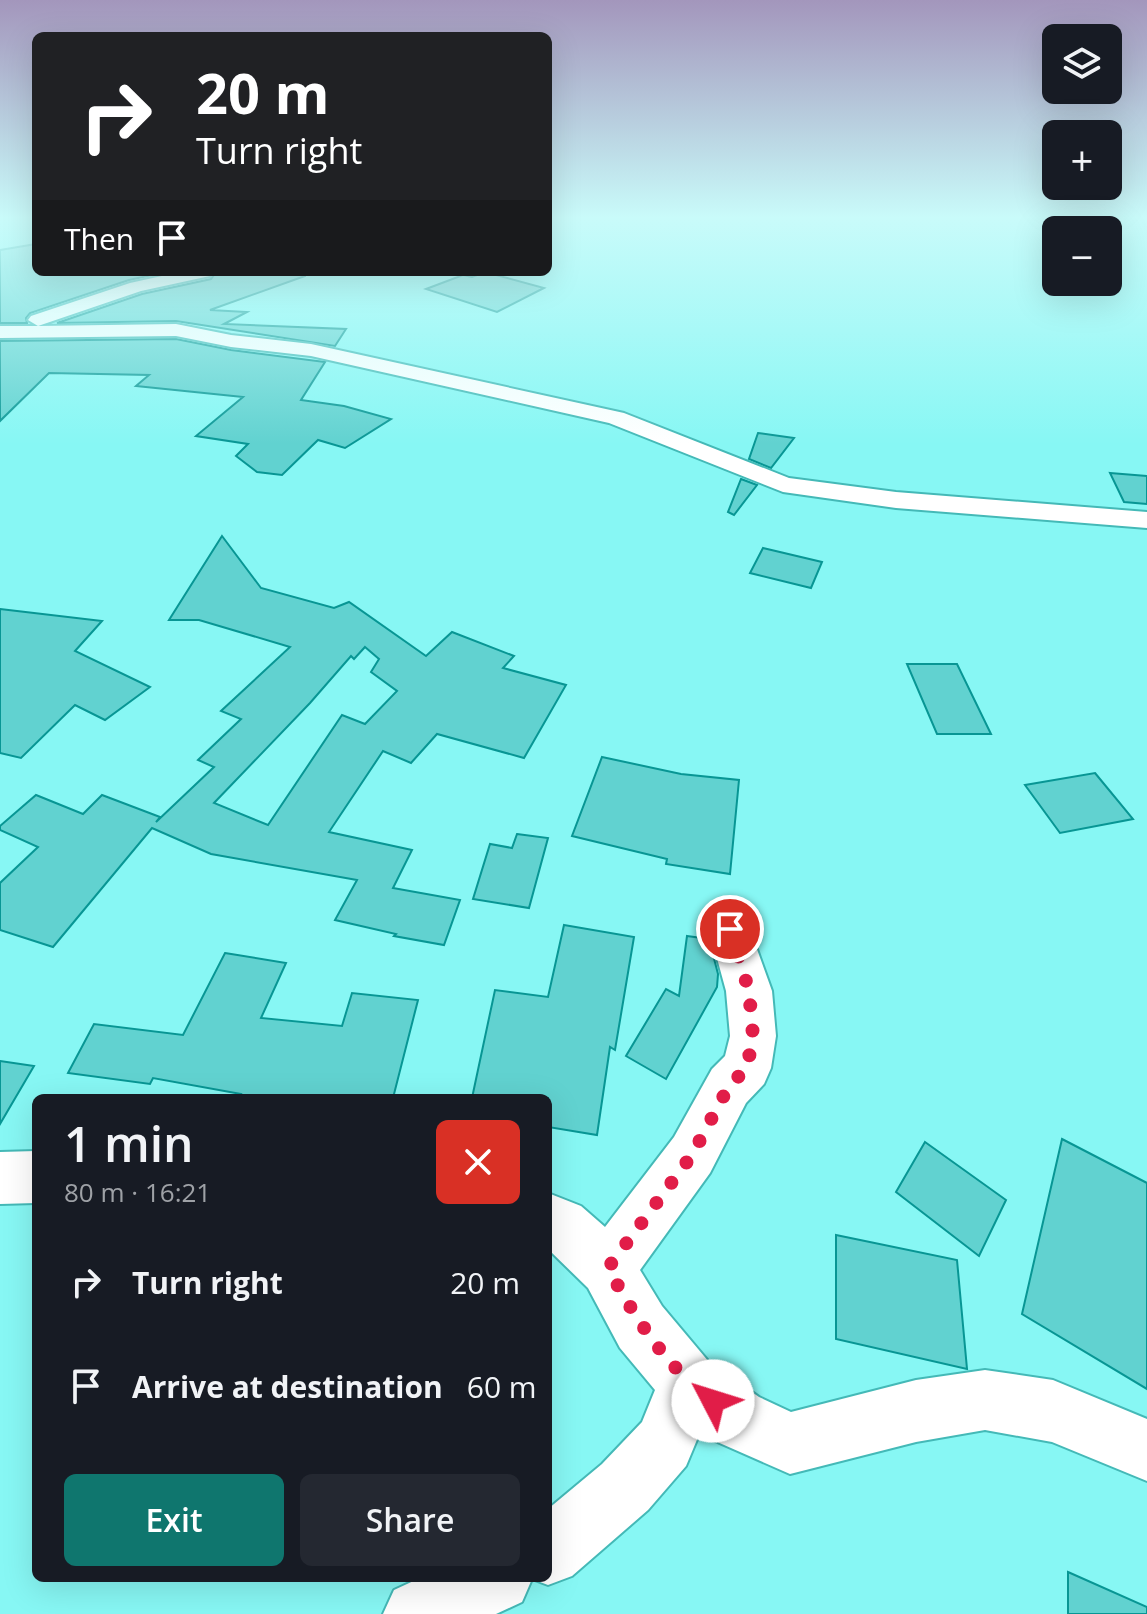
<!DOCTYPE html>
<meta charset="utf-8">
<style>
body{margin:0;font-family:"Open Sans",sans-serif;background:#242831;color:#f1f3f6;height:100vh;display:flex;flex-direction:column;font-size:30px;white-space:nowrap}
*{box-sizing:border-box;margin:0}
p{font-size:26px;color:#9ea1a6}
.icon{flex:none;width:44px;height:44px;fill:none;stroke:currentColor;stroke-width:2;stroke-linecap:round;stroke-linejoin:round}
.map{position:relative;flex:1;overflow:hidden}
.drawer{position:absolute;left:32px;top:1094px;width:520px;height:488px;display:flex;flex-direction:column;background:#171b24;border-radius:12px;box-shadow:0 8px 32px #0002}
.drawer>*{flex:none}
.guide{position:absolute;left:32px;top:32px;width:520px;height:244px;border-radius:12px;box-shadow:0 8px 32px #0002;background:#202124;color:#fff;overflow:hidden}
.controls{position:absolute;left:1042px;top:24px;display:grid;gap:16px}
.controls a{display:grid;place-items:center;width:80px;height:80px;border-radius:12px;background:#171b24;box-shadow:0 8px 32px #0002;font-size:40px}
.pin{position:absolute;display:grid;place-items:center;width:68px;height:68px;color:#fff;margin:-34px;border:4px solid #fff;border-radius:50%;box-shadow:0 2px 8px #0007}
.me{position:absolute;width:88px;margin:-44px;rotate:310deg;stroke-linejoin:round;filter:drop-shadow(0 0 6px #0008)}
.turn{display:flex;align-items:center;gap:28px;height:168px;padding:0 32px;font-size:36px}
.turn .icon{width:104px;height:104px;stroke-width:2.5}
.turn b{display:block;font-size:56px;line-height:68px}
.then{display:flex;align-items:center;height:76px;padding:0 32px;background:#0003;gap:16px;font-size:30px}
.round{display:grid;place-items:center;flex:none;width:84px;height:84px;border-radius:12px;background:#242831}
.overview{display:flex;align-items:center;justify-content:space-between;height:136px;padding:0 32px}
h1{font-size:48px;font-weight:600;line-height:60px}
.primary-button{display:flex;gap:16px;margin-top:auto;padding:16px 32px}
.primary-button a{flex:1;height:92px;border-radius:12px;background:#0f766e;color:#fff;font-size:32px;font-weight:600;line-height:92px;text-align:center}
.primary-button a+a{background:#242831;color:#f1f3f6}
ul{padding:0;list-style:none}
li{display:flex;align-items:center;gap:24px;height:104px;padding:0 32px}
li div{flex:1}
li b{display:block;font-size:30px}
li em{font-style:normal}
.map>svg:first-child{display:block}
.building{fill:#61d2d0;stroke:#089694;stroke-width:2;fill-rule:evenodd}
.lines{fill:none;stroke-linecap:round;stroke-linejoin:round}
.street-casing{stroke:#44b9b7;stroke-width:4}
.street{fill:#fff;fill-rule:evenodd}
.route{stroke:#e11d48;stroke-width:14;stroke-dasharray:0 25.2}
</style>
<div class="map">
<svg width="1147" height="1614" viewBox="0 0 1147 1614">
<rect width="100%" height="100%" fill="#87f7f4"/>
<g class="building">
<polygon points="36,244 36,272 166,272 129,280 30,313 26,318 27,323 0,323 0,250"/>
<polygon points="216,272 305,272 305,276 210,310 247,312 224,324 346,329 335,346 176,321 57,323 142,294 211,279"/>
<polygon points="485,272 544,288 497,312 426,289 463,275 472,277"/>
<polygon points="176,339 231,350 325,362 301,400 344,406 391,419 345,448 318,440 282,475 257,472 236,456 248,444 196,436 243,397 136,386 149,375 49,373 0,421 0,341"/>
<polygon points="758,433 794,438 771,468 749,459"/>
<polygon points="1110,473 1147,476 1147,504 1124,502"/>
<polygon points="741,479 757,485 734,515 728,512"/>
<path d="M222,536L261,588L334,608L349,602L426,656L452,632L514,656L503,668L566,685L524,758L437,734L411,763L383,751L329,832L412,850L393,888L460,900L444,945L394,936L396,934L335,920L357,880L211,854L152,828L53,947L0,930V883L38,847L0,830V826L36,795L83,814L102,795L160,817L156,822L214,767L198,760L241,719L221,711L290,647L199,620H169ZM365,647L379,659L371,672L397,691L365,724L342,715L268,825L214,803L310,703L351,656L354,659Z"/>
<polygon points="763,548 822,562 811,588 750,573"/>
<polygon points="0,609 102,621 75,651 150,687 105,720 75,705 21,758 0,753"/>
<polygon points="907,664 957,664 991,734 937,734"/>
<polygon points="602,757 681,774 739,780 730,874 666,864 667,859 572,836"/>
<polygon points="1095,773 1133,819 1060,833 1025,785"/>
<polygon points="517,834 548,838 529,908 473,899 490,844 512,848"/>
<polygon points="564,925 634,937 615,1050 610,1047 597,1135 548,1127 548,1098 472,1098 495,990 548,997"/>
<polygon points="687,936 709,939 718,974 717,987 666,1079 626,1056 666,989 679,996"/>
<polygon points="225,953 286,963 261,1018 342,1026 352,993 418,1000 393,1098 239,1098 241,1094 153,1078 150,1084 68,1073 94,1024 183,1035"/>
<polygon points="0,1061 34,1066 0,1124"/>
<polygon points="1062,1139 1147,1183 1147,1389 1022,1314"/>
<polygon points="925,1142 1006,1200 979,1256 896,1192"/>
<polygon points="836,1235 957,1260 967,1369 836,1339"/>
<polygon points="1068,1572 1147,1607 1147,1614 1068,1614"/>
</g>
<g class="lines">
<g class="street-casing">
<g id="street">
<polygon points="180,272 213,272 210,276 141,291 38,326 176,324 231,335 311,344 624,413 789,478 896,492 1147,512 1147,528 896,508 783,492 609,423 311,356 231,347 176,336 0,338 0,326 38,326 28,320 31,316 130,283"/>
<polygon points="730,911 745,916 772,991 776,1036 771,1068 764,1084 746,1103 710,1173 640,1270 662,1306 709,1362 759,1397 791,1412 916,1380 985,1370 1053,1380 1147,1419 1147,1481 1052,1442 985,1430 916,1442 790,1474 715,1441 701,1430 686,1466 648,1510 572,1576 548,1585 532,1579 522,1602 496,1614 383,1614 394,1590 420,1578 548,1578 548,1509 602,1464 642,1422 655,1390 620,1348 588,1288 548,1249 548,1193 581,1206 605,1227 674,1137 712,1069 725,1056 730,1036 726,991 709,929 715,916"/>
<polygon points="36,1151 36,1203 0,1204 0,1152"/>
</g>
</g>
<use href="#street" class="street"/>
</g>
<linearGradient id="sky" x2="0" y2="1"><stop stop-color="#a396bc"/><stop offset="0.49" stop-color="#c9fbfa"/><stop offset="1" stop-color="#c9fbfa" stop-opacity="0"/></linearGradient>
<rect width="1147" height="444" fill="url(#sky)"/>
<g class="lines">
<path class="route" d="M713,1401C665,1366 636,1319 608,1268L692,1155L729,1086L747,1068L753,1036L749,991L730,929"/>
</g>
</svg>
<div class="controls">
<a><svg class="icon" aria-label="layers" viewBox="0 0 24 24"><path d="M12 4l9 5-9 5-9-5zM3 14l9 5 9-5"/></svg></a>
<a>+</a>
<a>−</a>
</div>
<div class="pin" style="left:730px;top:929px;background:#d93025"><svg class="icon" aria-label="arrive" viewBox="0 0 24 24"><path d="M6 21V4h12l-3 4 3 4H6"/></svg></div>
<svg class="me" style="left:713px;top:1401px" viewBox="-20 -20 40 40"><circle r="19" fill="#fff"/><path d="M0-13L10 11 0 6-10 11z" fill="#e11d48"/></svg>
<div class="guide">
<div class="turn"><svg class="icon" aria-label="right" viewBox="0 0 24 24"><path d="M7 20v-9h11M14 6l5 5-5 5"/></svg><div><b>20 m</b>Turn right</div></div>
<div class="then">Then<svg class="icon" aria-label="arrive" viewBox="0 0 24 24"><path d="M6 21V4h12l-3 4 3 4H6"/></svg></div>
</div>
<section class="drawer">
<div class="overview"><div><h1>1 min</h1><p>80 m · 16:21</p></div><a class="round" style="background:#d93025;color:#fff"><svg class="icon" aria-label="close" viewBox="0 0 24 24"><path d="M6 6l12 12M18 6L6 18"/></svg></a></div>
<ul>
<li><svg class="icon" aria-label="right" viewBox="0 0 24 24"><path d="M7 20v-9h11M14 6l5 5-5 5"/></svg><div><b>Turn right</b></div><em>20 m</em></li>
<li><svg class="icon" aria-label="arrive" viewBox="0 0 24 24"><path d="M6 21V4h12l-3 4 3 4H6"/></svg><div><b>Arrive at destination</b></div><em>60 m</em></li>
</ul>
<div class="primary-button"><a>Exit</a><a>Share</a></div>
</section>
</div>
